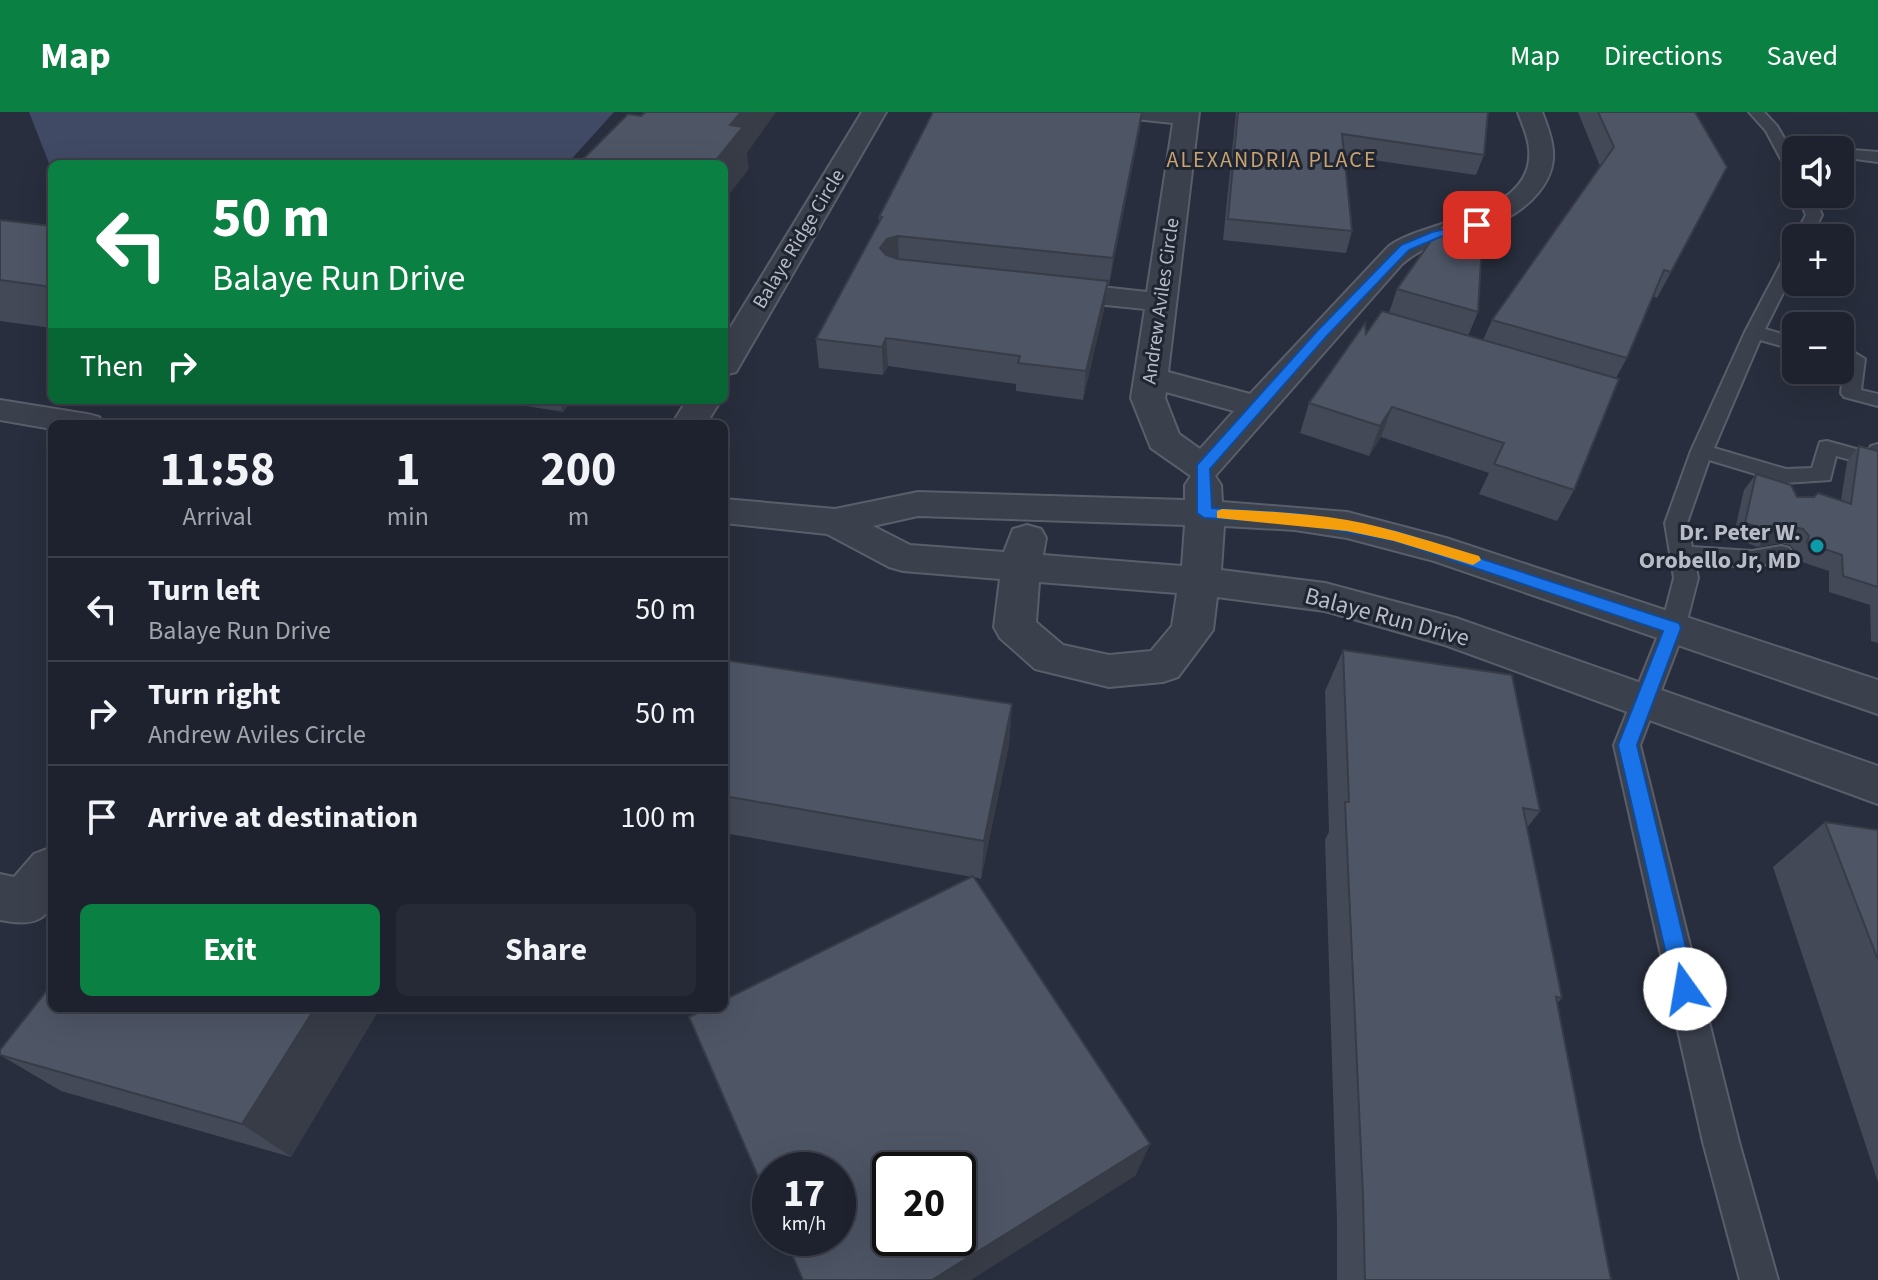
<!DOCTYPE html>
<meta charset="utf-8">
<style>
body{margin:0;font-family:"Source Sans 3",sans-serif;background:#262a36;color:#f1f3f6;height:100vh;display:flex;flex-direction:column;font-size:30px;white-space:nowrap}
*{box-sizing:border-box;margin:0}
p{font-size:26px;color:#a1a4aa}
.icon{flex:none;width:44px;height:44px;fill:none;stroke:currentColor;stroke-width:2;stroke-linecap:round;stroke-linejoin:round}
.map{position:relative;flex:1;overflow:hidden}
.sheet{position:absolute;left:48px;top:308px;width:680px;height:592px;display:flex;flex-direction:column;background:#1e222e;border-radius:12px;box-shadow:0 8px 32px #0002,0 0 0 2px #3c3f4a}
.sheet>*{flex:none}
.banner{position:absolute;left:48px;top:48px;width:680px;height:244px;border-radius:12px;box-shadow:0 8px 32px #0002,0 0 0 2px #3c3f4a;background:#0b8043;color:#fff;overflow:hidden}
.fabs{position:absolute;left:1782px;top:24px;display:grid;gap:16px}
.fabs a{display:grid;place-items:center;width:72px;height:72px;border-radius:12px;background:#1e222e;box-shadow:0 8px 32px #0002,0 0 0 2px #3c3f4a;font-size:40px}
.speed{position:absolute;left:752px;top:1040px;display:flex;gap:16px;font-size:40px;font-weight:700;text-align:center}
.speed>*{display:grid;place-content:center;width:104px;height:104px;border-radius:50%;background:#1e222e;box-shadow:0 8px 32px #0002,0 0 0 2px #3c3f4a;line-height:1}
.speed small{font-size:20px;font-weight:400}
.speed .limit{border:4px solid #111;border-radius:12px;background:#fff;color:#111}
.pin{position:absolute;display:grid;place-items:center;width:68px;height:68px;color:#fff;margin:-34px;border-radius:16px;box-shadow:0 4px 12px #0006}
.me{position:absolute;width:88px;margin:-44px;rotate:347deg;stroke-linejoin:round;filter:drop-shadow(0 0 6px #0008)}
.turn{display:flex;align-items:center;gap:28px;height:168px;padding:0 32px;font-size:36px}
.turn .icon{width:104px;height:104px;stroke-width:2.5}
.turn b{display:block;font-size:56px;line-height:68px}
.then{display:flex;align-items:center;height:76px;padding:0 32px;background:#0003;gap:16px;font-size:30px}
.eta{display:flex;justify-content:space-evenly;align-items:center;height:136px;text-align:center}
.eta b{font-size:48px;font-weight:700;line-height:56px}
.cta{display:flex;gap:16px;margin-top:auto;padding:16px 32px}
.cta a{flex:1;height:92px;border-radius:12px;background:#0b8043;color:#fff;font-size:32px;font-weight:700;line-height:92px;text-align:center}
.cta a+a{background:#262a36;color:#f1f3f6}
ul{padding:0;list-style:none}
li{display:flex;align-items:center;gap:24px;height:104px;padding:0 32px;border-top:2px solid #3c3f4a}
li div{flex:1}
li b{display:block;font-size:30px}
li em{font-style:normal}
header{display:flex;align-items:center;gap:48px;box-sizing:border-box;height:112px;padding:0 40px;background:#0b8043;color:#fff}
header strong{font-size:38px}
nav{display:flex;gap:44px;margin-inline-start:auto;font-size:28px}
.map>svg:first-child{display:block}
.water{fill:#404a64}
.lines{fill:none;stroke-linecap:round;stroke-linejoin:round}
.lane-casing{stroke:#595e6b;stroke-width:4}
.street-casing{stroke:#595e6b;stroke-width:4}
.lane{fill:#3b404d;fill-rule:evenodd}
.street{fill:#3b404d;fill-rule:evenodd}
.wall{fill:#434957}
.shaded-wall{fill:#373c47}
.building{fill:#4e5565;stroke:#373c47;stroke-width:2;fill-rule:evenodd}
.route{fill:#1a73e8;stroke:#114b97;stroke-width:2}
.slow{fill:#f59e0b}
.culture-dot{fill:#0f9aa8;stroke:#202532;stroke-width:3}
.labels{text-anchor:middle;dominant-baseline:central;stroke-width:6;stroke-linejoin:round;paint-order:stroke}
.far-street-label{font-size:20px;fill:#b8bcc8;stroke:#202532}
.far-neighbourhood-label{font-size:22px;letter-spacing:2px;fill:#c9a271;stroke:#202532}
.poi-label{font-size:24px;font-weight:bold;fill:#b8bcc8;stroke:#202532;text-anchor:end}
.street-label{font-size:24px;fill:#b8bcc8;stroke:#202532}
</style>
<header>
<strong>Map</strong>
<nav><a>Map</a><a>Directions</a><a>Saved</a></nav>
</header>
<div class="map">
<svg width="1878" height="1168" viewBox="0 0 1878 1168">
<rect width="100%" height="100%" fill="#282e3d"/>
<polygon class="water" points="29,0 614,0 567,52 52,52 52,59"/>
<g class="lines">
<g class="lane-casing">
<g id="lane">
<polygon points="1749,0 1764,0 1777,14 1787,31 1818,35 1820,38 1792,40 1796,49 1796,68 1791,66 1766,19"/>
<polygon points="1840,37 1878,40 1878,50 1840,45 1840,38 1835,38"/>
<polygon points="1797,82 1813,82 1822,103 1810,126 1796,126 1796,129 1794,126 1806,103"/>
<polygon points="1796,133 1796,155 1765,217 1796,226 1796,238 1760,228 1714,336 1786,357 1812,356 1820,330 1827,329 1867,340 1871,334 1878,332 1878,355 1836,344 1830,368 1785,371 1709,348 1687,411 1692,435 1752,439 1781,434 1789,436 1793,442 1789,448 1752,455 1695,451 1698,466 1685,516 1640,633 1739,1030 1778,1168 1740,1168 1703,1030 1614,633 1661,516 1674,466 1665,411 1691,339 1745,220 1788,138"/>
<polygon points="1855,241 1865,247 1861,278 1878,282 1878,294 1844,285 1841,281 1845,247"/>
</g>
</g>
<g class="street-casing">
<g id="street">
<polygon points="862,0 886,0 740,253 736,260 724,263 724,226"/>
<path d="M1112,0H1199L1168,260L1250,282L1389,134C1428,106 1536,104 1529,36C1528,24 1522,12 1518,0H1542C1554,30 1561,53 1538,81C1502,125 1443,116 1402,152L1215,364L1221,373L1222,390L1347,400L1446,426L1878,568V602L1434,449L1347,426L1295,418L1224,414L1221,458L1325,471L1456,506L1878,654V692L1445,533L1325,499L1217,485L1213,518L1178,565L1163,570L1109,575L1035,557L1000,526L994,515L1000,467L903,459L889,455L827,422L724,411V387L835,397L918,380L1185,388V373L1191,364L1151,336L1131,286L1145,197L1047,187L1036,184L1032,178L1036,172L1047,169L1147,180L1173,11L1116,5ZM1166,280L1234,299L1200,337L1179,322L1165,286ZM918,404L1185,413L1182,454L1043,443L1046,426L1041,417L1027,413L1013,417L1004,440L910,433L873,414ZM1039,470L1177,481L1172,514L1151,539L1109,543L1063,533L1036,510Z"/>
<polygon points="0,288 87,302 99,305 104,312 52,312 52,317 0,308"/>
<polygon points="687,288 721,288 706,312 672,312"/>
<path d="M52,735C52,782 64,821 0,808V762L14,765L34,742Z"/>
</g>
</g>
<use href="#lane" class="lane"/>
<use href="#street" class="street"/>
</g>
<g class="wall">
<polygon points="1236,0 1488,0 1484,43 1476,63 1345,44 1352,119 1346,141 1223,128"/>
<polygon points="1578,0 1695,0 1671,160 1657,186 1653,184 1627,246 1616,266 1574,378 1557,409 1479,382 1489,361 1381,325 1369,344 1300,321 1309,291 1366,222 1389,201 1397,177 1478,200 1468,224 1483,228 1492,208 1600,54"/>
<polygon points="1141,11 1109,173 1107,173 1104,197 1083,288 1016,279 1016,272 888,254 883,263 819,256 816,227 879,111 879,105"/>
<polygon points="0,108 52,114 52,216 0,209"/>
<polygon points="490,288 572,288 563,300"/>
<polygon points="1859,334 1878,339 1878,531 1871,529 1870,493 1829,480 1829,459 1793,447 1796,440 1790,433 1780,431 1758,435 1733,426 1744,378 1756,362 1797,385 1841,388 1847,350"/>
<polygon points="1343,538 1540,699 1527,716 1562,886 1557,891 1611,1168 1337,1168 1337,1108 1325,728 1329,720 1325,579"/>
<polygon points="724,548 1012,592 1009,632 981,767 974,765 1150,1032 1135,1064 972,765 724,721"/>
<polygon points="1825,710 1878,718 1878,1070 1773,755"/>
<polygon points="380,896 291,1045 61,979 0,943 0,938"/>
</g>
<g class="shaded-wall">
<polygon points="741,0 776,0 747,41 749,57 724,89 724,52 713,52 730,13"/>
<polygon points="1142,0 1141,11 1109,173 1113,146"/>
<polygon points="898,124 899,151 888,154 880,136 887,127"/>
<polygon points="1108,169 1104,197 1083,288 1086,259"/>
<polygon points="886,226 888,254 883,263 882,235"/>
<polygon points="560,288 572,288 563,300"/>
<polygon points="1392,295 1381,325 1369,344 1380,314"/>
<polygon points="1793,415 1780,431 1758,435 1771,419"/>
<polygon points="1012,592 1009,632 981,767 984,729"/>
<polygon points="315,896 380,896 291,1045 242,1012"/>
<polygon points="1150,1032 1135,1064 971,1168 932,1168"/>
</g>
<g class="building">
<polygon points="645,0 741,0 730,13 743,15 713,52 578,52 628,2 641,4"/>
<polygon points="933,0 1142,0 1113,146 898,124 887,127 880,136 886,143 898,147 1108,169 1086,259 1018,251 1020,244 886,226 882,235 816,227 882,105 879,105"/>
<polygon points="1238,0 1488,0 1484,43 1342,22 1352,119 1228,107"/>
<polygon points="1598,0 1695,0 1727,55 1671,160 1664,158 1627,246 1492,208 1614,35"/>
<polygon points="1484,96 1478,200 1397,177 1447,106"/>
<polygon points="0,108 52,114 52,175 0,168"/>
<polygon points="1382,199 1619,267 1574,378 1494,352 1504,331 1392,295 1380,314 1309,291 1365,211 1366,222"/>
<polygon points="1859,334 1878,339 1878,475 1843,464 1842,443 1807,431 1809,424 1803,417 1793,415 1771,419 1745,411 1756,362 1791,373 1797,385 1814,385 1818,381 1851,392"/>
<polygon points="1343,538 1512,563 1540,699 1523,696 1562,886 1556,885 1611,1168 1365,1168 1363,1084 1345,690 1349,690"/>
<polygon points="724,548 1012,592 984,729 724,684"/>
<polygon points="1825,710 1878,718 1878,848"/>
<path d="M973,764L1150,1032L932,1168H803L785,1126H838V1058H770V1092L689,905L708,896H724V888ZM890,1058H958V1126H890Z"/>
<polygon points="52,872 52,896 315,896 242,1012 0,943 0,938"/>
</g>
<polygon class="route" points="1477,110 1481,111 1481,115 1440,125 1409,138 1326,225 1210,357 1212,396 1295,401 1396,419 1679,511 1681,516 1637,633 1696,877 1693,885 1685,888 1677,885 1674,877 1618,633 1663,519 1394,429 1295,411 1204,406 1197,401 1197,353 1317,219 1401,133 1432,120"/>
<path class="slow" d="M1222,397C1264,399 1305,401 1347,408C1392,416 1435,431 1479,444L1481,448L1473,453L1394,429L1347,419L1217,406V399Z"/>
<circle class="culture-dot" cx="1817" cy="434" r="8"/>
<g class="labels">
<g class="far-street-label">
<text transform="translate(799 127) rotate(-59)">Balaye Ridge Circle</text>
<text transform="translate(1161 189) rotate(-82)">Andrew Aviles Circle</text>
</g>
<g class="far-neighbourhood-label">
<text x="1272" y="48">ALEXANDRIA PLACE</text>
</g>
<g class="poi-label">
<text x="1801" y="420">Dr. Peter W.<tspan x="1801" dy="28">Orobello Jr, MD</tspan></text>
</g>
<g class="street-label">
<text transform="translate(1387 505) rotate(15)">Balaye Run Drive</text>
</g>
</g>
</svg>
<div class="fabs">
<a><svg class="icon" aria-label="sound" viewBox="0 0 24 24"><path d="M4 9h4l5-4v14l-5-4H4zM17 9q2 3 0 6"/></svg></a>
<a>+</a>
<a>−</a>
</div>
<div class="speed"><div>17<small>km/h</small></div><div class="limit">20</div></div>
<div class="pin" style="left:1477px;top:113px;background:#d93025"><svg class="icon" aria-label="arrive" viewBox="0 0 24 24"><path d="M6 21V4h12l-3 4 3 4H6"/></svg></div>
<svg class="me" style="left:1685px;top:877px" viewBox="-20 -20 40 40"><circle r="19" fill="#fff"/><path d="M0-13L10 11 0 6-10 11z" fill="#1a73e8"/></svg>
<div class="banner">
<div class="turn"><svg class="icon" aria-label="left" viewBox="0 0 24 24"><path d="M17 20v-9H6M10 6l-5 5 5 5"/></svg><div><b>50 m</b>Balaye Run Drive</div></div>
<div class="then">Then<svg class="icon" aria-label="right" viewBox="0 0 24 24"><path d="M7 20v-9h11M14 6l5 5-5 5"/></svg></div>
</div>
<section class="sheet">
<div class="eta">
<div><b>11:58</b><p>Arrival</p></div>
<div><b>1</b><p>min</p></div>
<div><b>200</b><p>m</p></div>
</div>
<ul>
<li><svg class="icon" aria-label="left" viewBox="0 0 24 24"><path d="M17 20v-9H6M10 6l-5 5 5 5"/></svg><div><b>Turn left</b><p>Balaye Run Drive</p></div><em>50 m</em></li>
<li><svg class="icon" aria-label="right" viewBox="0 0 24 24"><path d="M7 20v-9h11M14 6l5 5-5 5"/></svg><div><b>Turn right</b><p>Andrew Aviles Circle</p></div><em>50 m</em></li>
<li><svg class="icon" aria-label="arrive" viewBox="0 0 24 24"><path d="M6 21V4h12l-3 4 3 4H6"/></svg><div><b>Arrive at destination</b></div><em>100 m</em></li>
</ul>
<div class="cta"><a>Exit</a><a>Share</a></div>
</section>
</div>
